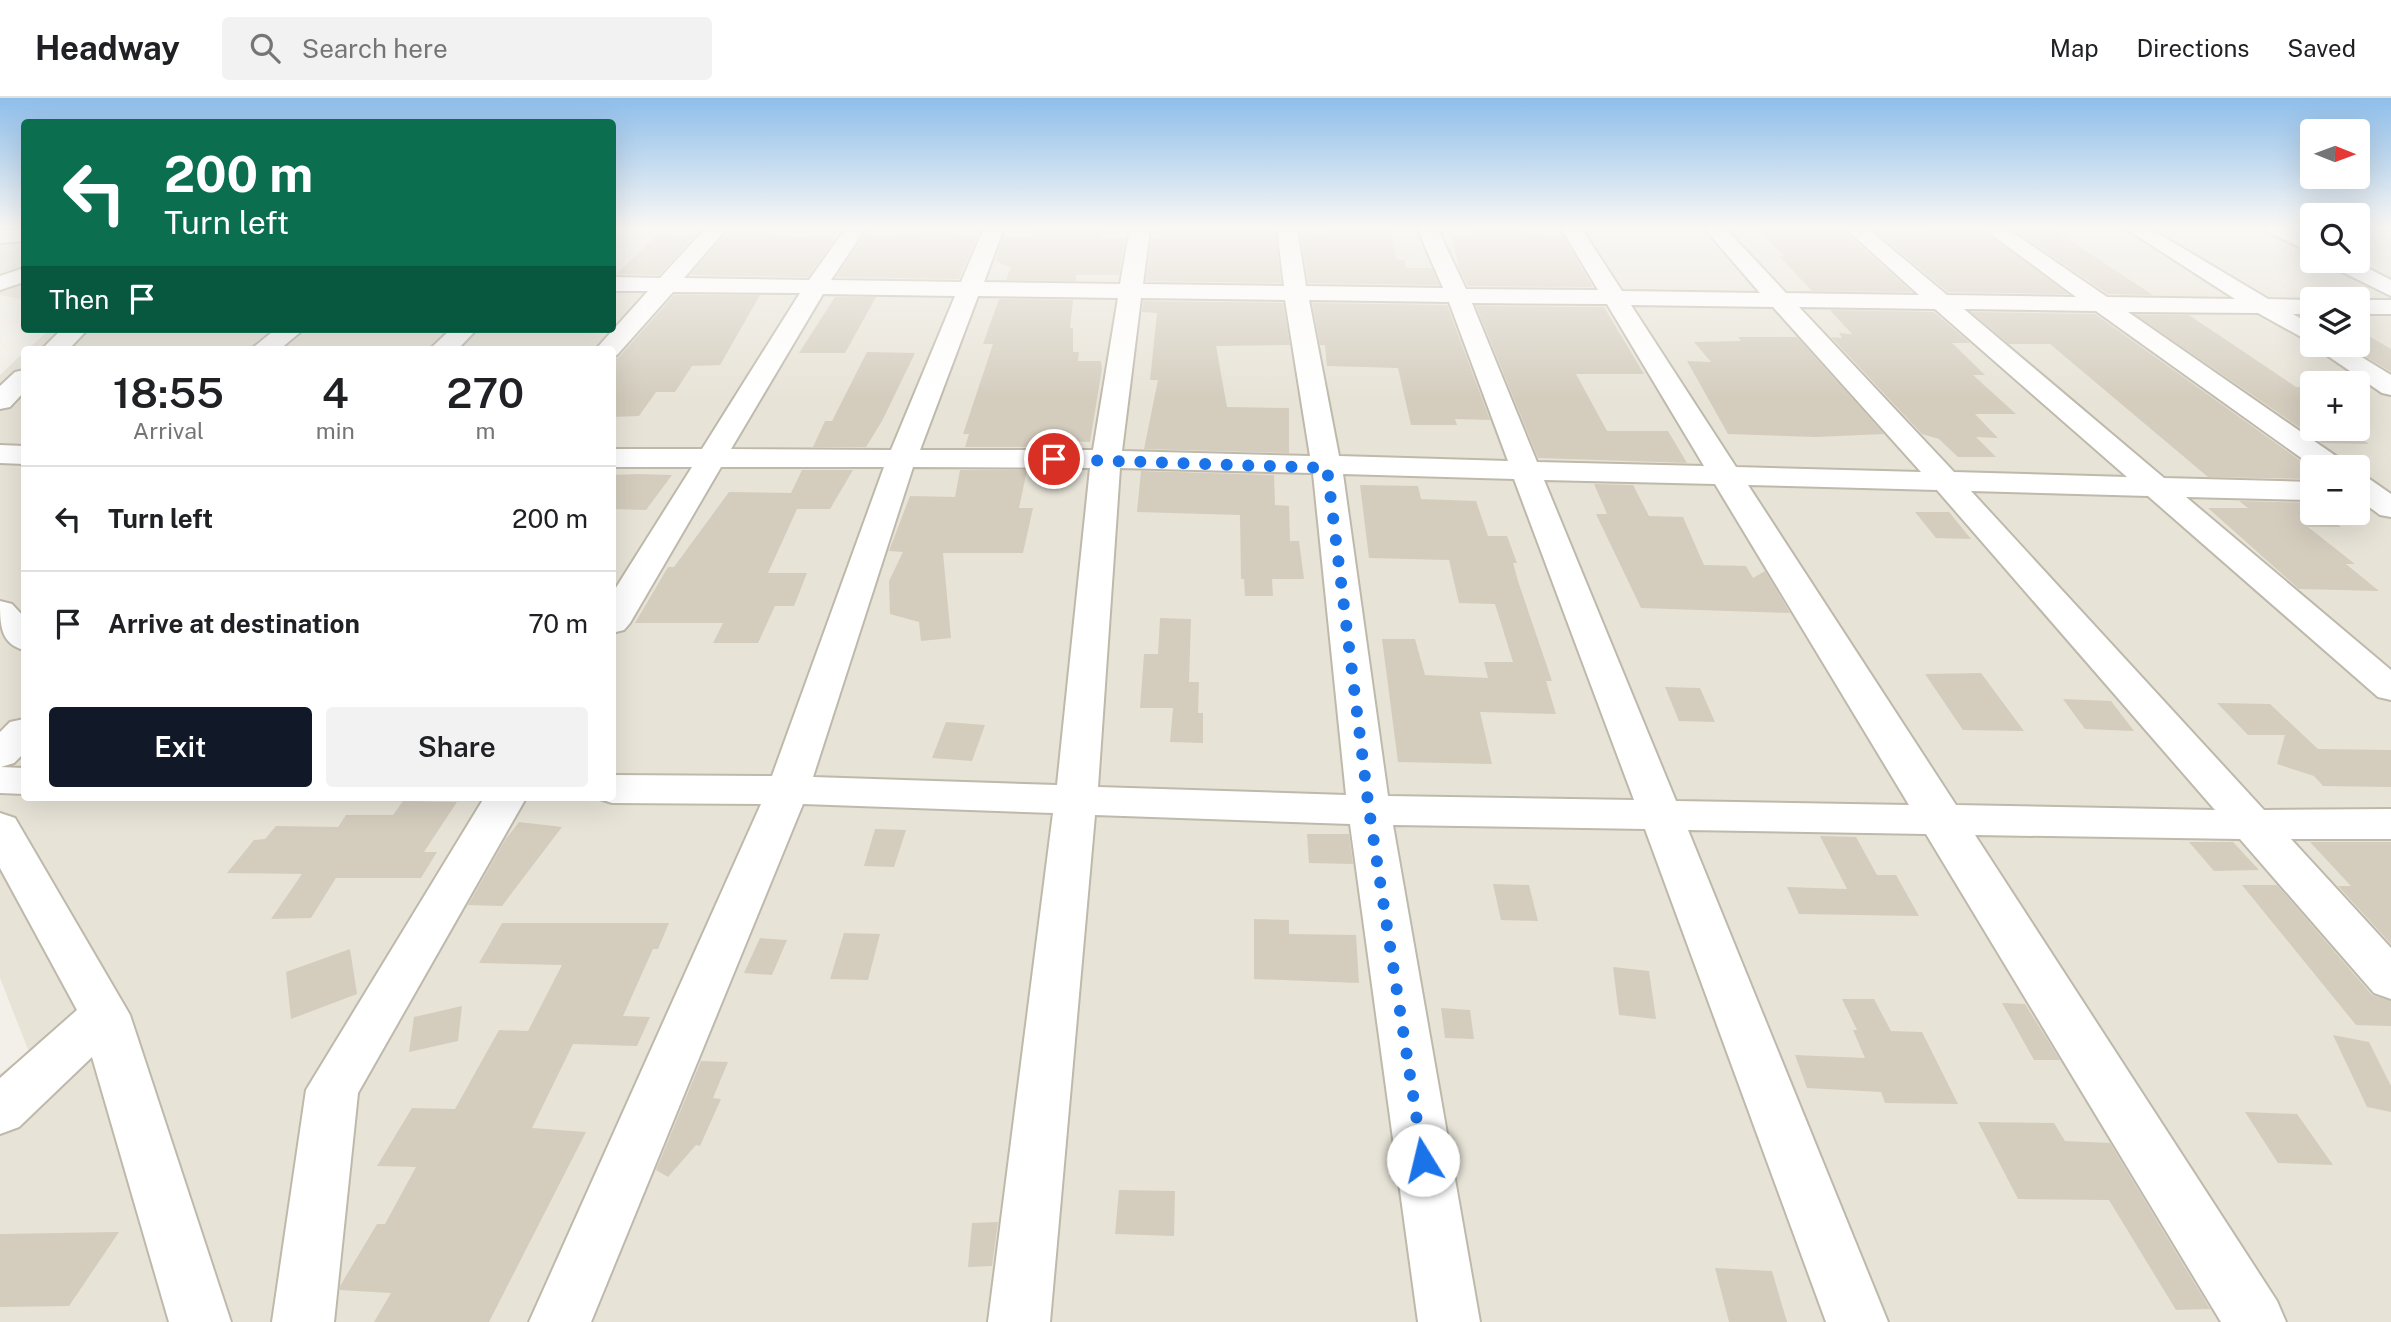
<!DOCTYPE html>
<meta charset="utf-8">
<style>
body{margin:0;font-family:"Public Sans",sans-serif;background:#f2f2f2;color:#202124;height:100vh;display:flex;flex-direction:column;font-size:26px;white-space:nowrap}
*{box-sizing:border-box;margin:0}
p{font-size:23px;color:#757577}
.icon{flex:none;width:38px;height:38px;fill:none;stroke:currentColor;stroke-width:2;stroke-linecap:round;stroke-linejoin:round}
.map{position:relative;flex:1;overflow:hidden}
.side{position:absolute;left:21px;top:248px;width:595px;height:455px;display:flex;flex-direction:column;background:#fff;border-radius:7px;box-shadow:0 7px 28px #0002}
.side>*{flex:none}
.top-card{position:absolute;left:21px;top:21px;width:595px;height:214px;border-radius:7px;box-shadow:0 7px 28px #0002;background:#0b6e4f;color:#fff;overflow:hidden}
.needle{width:46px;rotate:91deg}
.fabs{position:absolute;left:2300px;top:21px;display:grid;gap:14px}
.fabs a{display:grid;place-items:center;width:70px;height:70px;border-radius:7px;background:#fff;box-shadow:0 7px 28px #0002;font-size:35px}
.pin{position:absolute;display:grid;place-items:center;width:60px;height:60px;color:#fff;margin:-30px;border:4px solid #fff;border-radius:50%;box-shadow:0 2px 7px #0007}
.me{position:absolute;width:77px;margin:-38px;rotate:351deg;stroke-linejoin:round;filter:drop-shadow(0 0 5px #0008)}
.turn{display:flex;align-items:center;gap:24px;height:147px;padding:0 28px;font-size:32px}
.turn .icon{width:91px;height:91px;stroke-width:2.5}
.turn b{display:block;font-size:49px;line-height:60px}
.then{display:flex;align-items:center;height:66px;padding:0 28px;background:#0003;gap:14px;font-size:26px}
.eta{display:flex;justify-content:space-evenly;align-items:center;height:119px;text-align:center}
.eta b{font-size:42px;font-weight:600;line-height:49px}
.button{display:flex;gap:14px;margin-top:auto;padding:14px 28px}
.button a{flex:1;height:80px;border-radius:7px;background:#111827;color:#fff;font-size:28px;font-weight:600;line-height:80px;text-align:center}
.button a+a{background:#f2f2f2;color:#202124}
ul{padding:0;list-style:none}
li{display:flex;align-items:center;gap:21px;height:105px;padding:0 28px;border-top:2px solid #e0e0e0}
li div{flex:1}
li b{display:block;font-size:26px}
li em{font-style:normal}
header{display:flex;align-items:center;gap:42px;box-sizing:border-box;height:98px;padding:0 35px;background:#fff;border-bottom:2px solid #e0e0e0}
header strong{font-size:33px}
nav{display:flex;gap:38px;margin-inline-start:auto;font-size:24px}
.search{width:490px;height:63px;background:#f2f2f2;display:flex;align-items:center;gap:18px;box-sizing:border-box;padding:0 24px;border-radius:7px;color:#757577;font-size:26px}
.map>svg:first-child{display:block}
.residential{fill:#e7e3d7;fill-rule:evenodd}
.building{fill:#d4cdbe}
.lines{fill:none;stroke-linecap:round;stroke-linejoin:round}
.minor-casing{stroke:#beb9ab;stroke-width:4}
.minor{fill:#fff;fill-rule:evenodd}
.route{stroke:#1a73e8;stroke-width:12;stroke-dasharray:0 21.6}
</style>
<header>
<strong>Headway</strong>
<div class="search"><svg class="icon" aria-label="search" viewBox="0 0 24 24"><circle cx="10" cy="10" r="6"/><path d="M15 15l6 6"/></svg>Search here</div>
<nav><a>Map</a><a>Directions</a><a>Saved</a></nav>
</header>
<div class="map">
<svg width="2391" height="1224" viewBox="0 0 2391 1224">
<rect width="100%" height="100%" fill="#f3f0e9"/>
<g class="residential">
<polygon points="0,130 24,130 24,202 0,197"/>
<path d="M613,130H2312V163H2357V130H2391V1224H0V976L29,954L0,880V277L24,254V700H612V252H27L50,231H612ZM2312,201H2357V247H2312ZM2312,285H2357V331H2312ZM2312,369H2357V415H2312Z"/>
</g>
<g class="building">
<polygon points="1034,130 1102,130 1100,140 1125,140 1119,177 1076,177 1076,183 1006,182 1011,169 995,163 1003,139 1031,139"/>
<polygon points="1161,130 1275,130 1281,185 1146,183 1151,140 1159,140"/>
<polygon points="1330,130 1389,130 1397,162 1405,162 1406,170 1432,170 1439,187 1308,185 1301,136 1330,137"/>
<polygon points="1473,130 1521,130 1525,137 1563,138 1593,189 1468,188 1459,171 1452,138 1476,138"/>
<polygon points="1755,130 1840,130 1912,194 1812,193 1779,158 1784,158"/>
<polygon points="1923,130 1980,130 2068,196 1948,194 1876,134 1929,135"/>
<polygon points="2015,133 2055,133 2153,197 2108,196"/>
<polygon points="742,134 795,139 837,138 808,179 690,177 723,138"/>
<polygon points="924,134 977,139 959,181 836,179 864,138 923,137"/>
<polygon points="657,137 695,138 659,177 616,176"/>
<polygon points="674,197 760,197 720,267 692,268 675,294 656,294 639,318 612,319 612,261 619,259"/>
<polygon points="835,199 876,199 845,255 799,255"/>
<polygon points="999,201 1073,202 1070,230 1073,230 1073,254 1079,254 1078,263 1101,263 1102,271 1090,344 1065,343 1064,349 965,349 969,336 963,336 993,246 983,246"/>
<polygon points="1143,203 1283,205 1290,247 1216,248 1227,309 1289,310 1289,355 1144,351 1158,282 1150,282 1157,215 1142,214"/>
<polygon points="1312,205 1447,207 1490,322 1455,321 1457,327 1411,327 1398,270 1327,268 1325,247 1320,247"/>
<polygon points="1476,208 1604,209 1644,276 1576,276 1607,333 1668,333 1687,365 1538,360"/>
<polygon points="1830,212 1934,214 1970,245 1952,245 1985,277 1973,277 2016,316 1975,316 1998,340 1976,339 1996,359 1958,359 1939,341 1922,336 1831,239 1842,240 1839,235 1852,236"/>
<polygon points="1971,214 2095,216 2312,371 2312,381 2208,379 2050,246 2009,246"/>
<polygon points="2136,217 2189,217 2296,289 2312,289 2312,331 2347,331 2369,346 2322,345"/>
<polygon points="2357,231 2391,251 2391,274 2347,247 2357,247"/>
<polygon points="1738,239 1797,239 1884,336 1816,339 1728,336 1687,263 1711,264 1694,244 1741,243"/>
<polygon points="867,254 915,255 882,323 866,349 813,349 825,323 832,323"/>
<polygon points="802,372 853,372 830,411 797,411 768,475 807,475 794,508 775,508 758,545 713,545 723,525 635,525 668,469 674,469 729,394 791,395"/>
<polygon points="960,372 1027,372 1019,410 1033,410 1023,455 943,455 951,540 921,543 919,524 890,516 889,483 903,454 889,453 910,398 955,399"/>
<polygon points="1141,373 1274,377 1275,407 1289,408 1290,443 1299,443 1304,481 1272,481 1273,498 1245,498 1244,481 1241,481 1240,417 1137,414"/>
<polygon points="639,376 672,377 646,412 612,411 612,377"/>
<polygon points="1594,386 1633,387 1649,418 1683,419 1704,467 1746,468 1753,480 1765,473 1790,515 1641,510 1596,416 1607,416"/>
<polygon points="1360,387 1418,388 1421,401 1476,403 1488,438 1507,438 1517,465 1513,465 1518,483 1552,583 1546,583 1556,616 1480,614 1492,666 1398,664 1382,541 1415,541 1425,577 1488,580 1484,564 1513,564 1495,506 1459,505 1449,462 1369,460"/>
<polygon points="2239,403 2312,405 2312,415 2322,415 2341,429 2308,429 2355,466 2346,466 2379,493 2299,491 2208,410 2248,410"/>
<polygon points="1915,414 1949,414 1971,441 1936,440"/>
<polygon points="1160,520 1191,521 1189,584 1199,584 1198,615 1203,615 1203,645 1170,644 1173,610 1140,610 1144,556 1158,556"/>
<polygon points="1981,575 2024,633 1963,632 1925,576"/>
<polygon points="1665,589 1700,590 1715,624 1679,623"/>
<polygon points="2063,601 2111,603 2134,633 2085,631"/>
<polygon points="2217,605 2270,606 2318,651 2391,652 2391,689 2323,688 2314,678 2277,666 2285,637 2248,637"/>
<polygon points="946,624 985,627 972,663 932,660"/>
<polygon points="403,703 457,704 424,754 437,754 421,780 336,780 311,820 271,821 302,776 227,775 254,742 265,741 276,728 338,729 346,717 393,717"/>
<polygon points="519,724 562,729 502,808 468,807 505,742"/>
<polygon points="875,731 906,732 894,769 864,768"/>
<polygon points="1307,736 1349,736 1353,766 1309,765"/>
<polygon points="1820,738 1856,739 1877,777 1896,777 1919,818 1799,816 1787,789 1847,791"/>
<polygon points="2189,744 2233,744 2259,772 2214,773"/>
<polygon points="2310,744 2391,744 2391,846 2338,788 2351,788"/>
<polygon points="1493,786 1529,787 1538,823 1501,822"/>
<polygon points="2242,787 2277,787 2372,897 2391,903 2391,928 2356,927"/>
<polygon points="1254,821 1289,822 1289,836 1356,837 1359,885 1254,881"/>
<polygon points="502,825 669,825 658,851 653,851 623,918 650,919 637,948 573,946 532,1030 586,1034 489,1224 374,1224 391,1195 340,1192 340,1188 377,1126 385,1126 416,1069 377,1068 412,1010 455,1011 499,932 528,933 562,867 479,865"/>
<polygon points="844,835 880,836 868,882 830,881"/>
<polygon points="760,840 787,842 772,877 744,875"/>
<polygon points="350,851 357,896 291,921 286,874"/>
<polygon points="1613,869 1649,873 1656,921 1619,917"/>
<polygon points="1842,901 1874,901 1891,933 1922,934 1958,1006 1885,1005 1881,994 1807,990 1795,957 1865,960 1853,932 1857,932"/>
<polygon points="2002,905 2025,906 2060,962 2034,962"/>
<polygon points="462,908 458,943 409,954 414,919"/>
<polygon points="1441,910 1470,912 1474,941 1445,940"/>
<polygon points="2333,937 2369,944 2391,988 2391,1014 2367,1009"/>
<polygon points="701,963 728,964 713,1000 721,1001 700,1048 696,1047 668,1079 656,1072"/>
<polygon points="2245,1014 2297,1016 2333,1067 2278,1065"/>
<polygon points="1978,1024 2054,1025 2065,1043 2110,1045 2210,1211 2176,1212 2109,1102 2018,1101"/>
<polygon points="1119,1092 1175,1093 1174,1138 1115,1136"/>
<polygon points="998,1124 992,1168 968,1169 972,1125"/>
<polygon points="119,1134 69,1208 0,1209 0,1136"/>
<polygon points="1715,1170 1772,1173 1787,1224 1729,1224"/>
</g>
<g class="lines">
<g class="minor-casing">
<g id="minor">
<path d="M706,130H727L684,180L809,182L846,130H866L831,182L961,184L984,130H1004L984,184L1120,186L1130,130H1150L1143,186L1284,188L1277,130H1297L1306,188L1443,190L1417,130H1437L1466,191L1598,192L1561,130H1581L1622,193L1760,195L1704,130H1725L1786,195L1919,197L1845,130H1867L1947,197L2076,199L1983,130H2006L2107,199L2235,201L2125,130H2149L2268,201L2312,202V216H2293L2312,227V245L2258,215L2128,214L2343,363L2348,369H2314L2096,213L1964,211L2164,380L2312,384V402L2186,399L2391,572V602L2378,599L2148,398L1971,393L2264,712L2391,711V741H2291L2391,850V901L2374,895L2240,741L1975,737L2277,1203L2286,1224H2221L1926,736L1688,732L1888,1224H1826L1645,731L1393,727L1480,1224H1418L1350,726L1095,717L1050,1224H988L1053,715L803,706L591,1224H529L761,706L612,705L597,700H612V677L772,678L884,369H721L630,525L624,532L612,535V496L692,369H612V351H702L800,195L673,194L617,257L612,258V252H595L648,193H612V179L660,180ZM823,196L955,198L891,352L731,351ZM978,198L1118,200L1093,352H920ZM1141,200L1285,202L1310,358L1122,353ZM1309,202L1449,204L1508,363L1339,358ZM1472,205L1607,206L1704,368L1537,364ZM1631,207L1773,209L1921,374L1736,369ZM1799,209L1935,211L2127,379L1954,374ZM913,369L1090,370L1057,687L813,679ZM1120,370L1313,375L1346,697L1098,689ZM1343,376L1514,381L1634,702L1388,698ZM1544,382L1715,386L1909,707L1676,703ZM1748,387L1937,392L2215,712L1956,707Z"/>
<polygon points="2265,130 2291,130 2312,140 2312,155 2268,134"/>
<polygon points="24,131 24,143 0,145 0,133"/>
<polygon points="2327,163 2354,163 2391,182 2391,198 2330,168"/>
<polygon points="24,170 24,184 0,192 0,178"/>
<rect x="2357" y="202" width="34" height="14"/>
<polygon points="62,231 88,231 68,252 41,252"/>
<polygon points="276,231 304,231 279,252 250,252"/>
<polygon points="451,231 477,231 457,252 429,252"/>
<polygon points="2312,247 2342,247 2391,277 2391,297 2382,295"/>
<polygon points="24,272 24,294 10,309 0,311 0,288 15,274"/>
<polygon points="0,347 24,348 24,366 0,365"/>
<polygon points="2357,377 2368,380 2391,396 2391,419 2380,417 2357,400"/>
<path d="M0,503L12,506L24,519V552C0,546 0,526 0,503Z"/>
<polygon points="24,621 24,655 14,665 1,669 24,670 24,696 0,695 0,634 10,624"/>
<polygon points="484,700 526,700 358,995 334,1224 272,1224 306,992"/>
<polygon points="0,715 15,720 130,917 231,1224 169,1224 92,959 19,1029 0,1036 0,980 77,912 0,770"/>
</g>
</g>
<use href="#minor" class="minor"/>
</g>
<linearGradient id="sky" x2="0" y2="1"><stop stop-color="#8ebeea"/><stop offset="0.43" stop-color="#faf8f5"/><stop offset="1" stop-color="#faf8f5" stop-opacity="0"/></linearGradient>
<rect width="2391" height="301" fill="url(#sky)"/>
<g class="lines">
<polyline class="route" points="1054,361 1327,370 1369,712 1423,1062"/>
</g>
</svg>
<div class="fabs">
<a><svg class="needle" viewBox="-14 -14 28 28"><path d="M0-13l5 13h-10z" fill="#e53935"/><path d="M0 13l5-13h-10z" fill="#757577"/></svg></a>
<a><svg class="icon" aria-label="search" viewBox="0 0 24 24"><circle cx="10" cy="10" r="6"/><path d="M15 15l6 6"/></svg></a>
<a><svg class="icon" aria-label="layers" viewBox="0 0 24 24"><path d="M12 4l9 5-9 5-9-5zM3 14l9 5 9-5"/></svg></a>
<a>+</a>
<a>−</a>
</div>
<div class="pin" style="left:1054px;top:361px;background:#d93025"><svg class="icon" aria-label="arrive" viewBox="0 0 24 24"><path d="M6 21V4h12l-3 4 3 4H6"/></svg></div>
<svg class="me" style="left:1423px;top:1062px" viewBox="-20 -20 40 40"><circle r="19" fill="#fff"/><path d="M0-13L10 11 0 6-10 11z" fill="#1a73e8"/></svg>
<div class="top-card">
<div class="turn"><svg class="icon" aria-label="left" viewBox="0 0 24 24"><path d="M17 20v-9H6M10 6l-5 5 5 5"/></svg><div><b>200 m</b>Turn left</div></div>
<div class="then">Then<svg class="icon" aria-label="arrive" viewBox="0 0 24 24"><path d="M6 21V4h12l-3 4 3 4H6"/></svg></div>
</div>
<section class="side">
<div class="eta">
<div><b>18:55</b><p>Arrival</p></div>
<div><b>4</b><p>min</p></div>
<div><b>270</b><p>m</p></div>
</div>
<ul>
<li><svg class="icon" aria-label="left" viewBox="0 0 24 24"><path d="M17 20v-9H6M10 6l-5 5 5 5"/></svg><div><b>Turn left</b></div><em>200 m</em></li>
<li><svg class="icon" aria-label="arrive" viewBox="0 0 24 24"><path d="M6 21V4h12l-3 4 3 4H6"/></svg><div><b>Arrive at destination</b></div><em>70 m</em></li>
</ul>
<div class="button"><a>Exit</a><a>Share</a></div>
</section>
</div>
